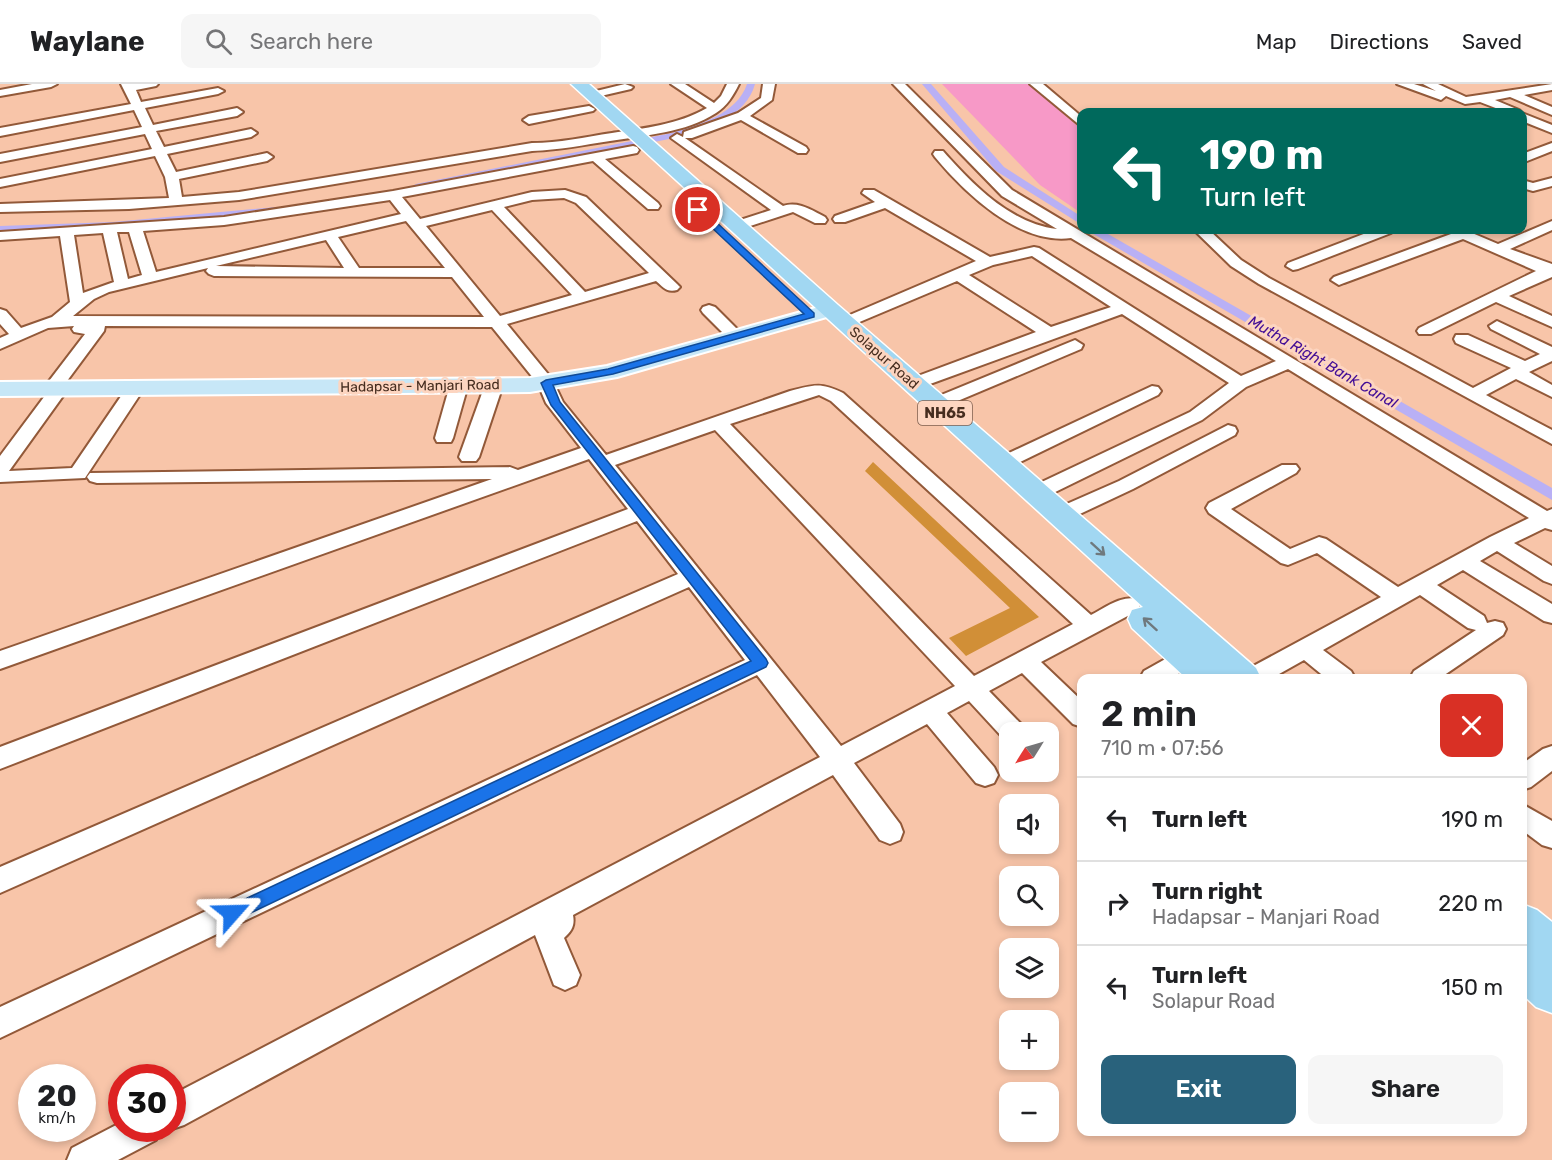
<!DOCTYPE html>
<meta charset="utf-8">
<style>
body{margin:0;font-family:Rubik,sans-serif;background:#f6f6f6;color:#202124;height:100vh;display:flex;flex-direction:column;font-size:22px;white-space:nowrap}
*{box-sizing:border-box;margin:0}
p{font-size:20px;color:#757577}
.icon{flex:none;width:33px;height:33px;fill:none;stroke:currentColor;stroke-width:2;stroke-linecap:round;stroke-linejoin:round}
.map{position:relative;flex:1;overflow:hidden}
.panel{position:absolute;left:1077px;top:590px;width:450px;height:462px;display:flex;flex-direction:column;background:#fff;border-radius:12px;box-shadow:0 3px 9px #0003}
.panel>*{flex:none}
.guide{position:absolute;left:1077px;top:24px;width:450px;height:126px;border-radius:12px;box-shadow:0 3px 9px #0003;background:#00695c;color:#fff;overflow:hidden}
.needle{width:39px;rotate:233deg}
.buttons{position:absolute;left:999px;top:638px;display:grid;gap:12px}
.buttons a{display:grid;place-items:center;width:60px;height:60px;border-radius:12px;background:#fff;box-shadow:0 3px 9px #0003;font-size:30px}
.speed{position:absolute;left:18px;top:980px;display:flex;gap:12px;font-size:30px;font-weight:700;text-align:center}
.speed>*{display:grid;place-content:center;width:78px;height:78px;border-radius:50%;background:#fff;box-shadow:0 3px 9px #0003;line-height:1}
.speed small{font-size:15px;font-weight:400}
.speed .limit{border:9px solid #d22;background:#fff;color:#111}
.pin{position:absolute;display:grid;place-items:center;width:51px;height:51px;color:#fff;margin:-26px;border:3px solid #fff;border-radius:50%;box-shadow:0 2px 6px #0007}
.me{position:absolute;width:66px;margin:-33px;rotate:65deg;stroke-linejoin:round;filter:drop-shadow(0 0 4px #0008)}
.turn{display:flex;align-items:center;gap:21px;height:126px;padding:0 24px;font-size:27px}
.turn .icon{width:78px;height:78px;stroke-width:2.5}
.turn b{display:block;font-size:42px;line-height:51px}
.round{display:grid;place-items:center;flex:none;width:63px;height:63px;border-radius:12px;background:#f6f6f6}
.headline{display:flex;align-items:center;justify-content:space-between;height:102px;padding:0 24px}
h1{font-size:36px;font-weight:600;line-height:45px}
.action{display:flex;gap:12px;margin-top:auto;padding:12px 24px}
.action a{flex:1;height:69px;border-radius:12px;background:#29627c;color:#fff;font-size:24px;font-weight:600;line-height:69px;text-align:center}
.action a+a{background:#f6f6f6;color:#202124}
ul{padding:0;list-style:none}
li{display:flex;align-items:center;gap:18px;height:84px;padding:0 24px;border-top:2px solid #e0e0e0}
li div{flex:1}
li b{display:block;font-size:22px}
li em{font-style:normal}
header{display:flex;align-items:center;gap:36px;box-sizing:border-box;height:84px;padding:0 30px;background:#fff;border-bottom:2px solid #e0e0e0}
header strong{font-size:28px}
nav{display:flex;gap:33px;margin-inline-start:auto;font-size:21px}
.search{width:420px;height:54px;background:#f6f6f6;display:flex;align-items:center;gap:15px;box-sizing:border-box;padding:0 21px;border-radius:12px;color:#757577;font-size:22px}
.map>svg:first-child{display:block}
.green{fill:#f799c7}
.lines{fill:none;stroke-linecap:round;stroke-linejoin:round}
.canal{fill:#b9b0f5;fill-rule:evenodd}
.building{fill:#d18f37}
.minor-casing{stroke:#925939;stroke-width:4}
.major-casing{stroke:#fff;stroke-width:4}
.highway-casing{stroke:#fff;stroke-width:3}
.minor{fill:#fff;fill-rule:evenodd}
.major{fill:#c7e7f7;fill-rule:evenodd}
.highway{fill:#a1d7f2;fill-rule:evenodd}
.oneway{stroke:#6f797e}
.route{fill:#1a73e8;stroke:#114b97;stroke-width:1.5}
.labels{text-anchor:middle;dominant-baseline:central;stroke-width:6;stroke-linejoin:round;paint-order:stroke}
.far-street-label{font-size:14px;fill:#462d1f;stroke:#fdd5c0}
.far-water-label{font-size:15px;font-style:italic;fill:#420d96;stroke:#fdd5c0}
.shield{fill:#fdd5c0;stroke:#7d5f4f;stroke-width:1.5}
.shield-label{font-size:15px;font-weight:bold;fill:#462d1f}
</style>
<header>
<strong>Waylane</strong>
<div class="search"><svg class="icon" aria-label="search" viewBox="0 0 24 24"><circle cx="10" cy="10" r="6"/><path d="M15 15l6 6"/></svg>Search here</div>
<nav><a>Map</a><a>Directions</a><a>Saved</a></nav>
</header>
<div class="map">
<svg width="1552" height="1076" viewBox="0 0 1552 1076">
<rect width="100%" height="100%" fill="#f8c5a9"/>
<polygon class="green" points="942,0 1029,0 1081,45 1081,129 1040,101"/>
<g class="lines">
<g class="canal">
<path d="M747,0H755C746,33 709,43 679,53L416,106L411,103L416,100L672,49C700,40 737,30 747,0Z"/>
<polygon points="922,0 931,0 1004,83 1082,133 1082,141 996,87"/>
<polygon points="276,123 280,124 280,128 113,144 0,148 0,142 113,138"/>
<polygon points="1089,146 1101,146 1552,404 1552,416 1090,148"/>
</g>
</g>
<polygon class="building" points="873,378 1039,533 966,572 949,554 1010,524 865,387"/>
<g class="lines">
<g class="minor-casing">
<g id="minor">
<polygon points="32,0 57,0 51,3 0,12 0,6"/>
<path d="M121,0H158L156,2L136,6L141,18L218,4L224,7L218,10L145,24L153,41L237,24L243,28L237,32L156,47L164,63L251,45L257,49L251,53L167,70L176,88L267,69L273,73L267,77L179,95L182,113L239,108L532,59C559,59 585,53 612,49C645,44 677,41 707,24L671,0H685L714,19L721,12L727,0H739C733,12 727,22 716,29C685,49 646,51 610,57C584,61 559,66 532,67L239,116L129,125L0,128V120L169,114L165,93L155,72L0,103V95L152,65L145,50L0,78V70L142,43L134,26L0,52V44L131,20Z"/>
<polygon points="625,0 633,3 631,5 592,14 586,11 588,9"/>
<path d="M763,0H775L772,16L750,32L806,63L808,66L806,69H798L741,36L692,54H685L783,122C799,117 811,126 825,133L827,136L825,139H815L793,128L741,145H731L729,142L731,139L771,126L671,54L677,50L683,53L684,48L738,29L761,14Z"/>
<path d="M893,0H905L1012,106L1547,427L1552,425V446L1545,444L1514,459L1552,482V500L1544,497L1497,467L1480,477L1552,520V539L1544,537L1463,486L1437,501L1484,532L1487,539L1495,537L1503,539L1506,545L1503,551L1440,594H1410L1414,587L1476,546L1468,544L1420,511L1323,566L1351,587L1355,594H1326L1304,576L1272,594H1240L1244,587L1381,513L1317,469L1288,481L1281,479L1209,429L1206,424L1209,419L1282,381H1296L1299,385L1296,389L1231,425L1290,465L1319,453L1326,455L1398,503L1490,453L1529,434L1288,285L1246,303L1202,336L1043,414L1036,415L1029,414L1026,409L1029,404L1190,328L1229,299L1122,230L919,304H907L904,300L907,296L1036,248L957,197L850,242H838L836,239L838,236L976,177L885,124L845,138H835L833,135L835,132L875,118L862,109L864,106H874L990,173L1034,163L1039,164L1241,292L1276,277L1071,154C1019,161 965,109 935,73L933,70L935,67H943C972,100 1011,140 1057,145L1002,112ZM1032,172L1111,223L1051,243L969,191L993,181Z"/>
<polygon points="1030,0 1043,0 1082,33 1082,43"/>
<polygon points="1397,0 1414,0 1436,7 1423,0 1438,0 1466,13 1552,0 1552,6 1524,11 1552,23 1552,31 1510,13 1495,16 1519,26 1521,28 1506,28 1480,18 1465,20 1446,12 1441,16"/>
<polygon points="589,22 595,25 593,27 529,40 523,36 529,32"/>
<polygon points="1522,29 1552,41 1552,49 1522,37"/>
<polygon points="1552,59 1552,67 1522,79 1522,70"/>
<path d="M633,62L637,63L639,66L637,69L605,75L658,119L660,122L658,125H648L593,77L402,113L420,135L532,108L565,106L586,113L677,200L680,203L677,206C667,209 663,203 656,197L507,240L552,295L563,318L606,371L790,307C814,301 820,298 843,309L1091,531C1105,524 1121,511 1137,515L1140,521L1137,527L1041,578L1082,617V643L1073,640L1022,589L989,607L1022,641L1025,648H1010V657L1004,655L969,617L947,629L994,683L998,691L994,699L985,702L976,699L927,640L854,679L900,740L903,748L900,756L890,760L880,756L833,691L573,831C575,841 572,847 564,854L580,891L576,901L565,906L554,901L535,851L184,1041L172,1045L169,1044H172V1011L820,673L757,591L0,954V923L745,576L689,503L0,809V783L678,490L637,437L0,685V663L628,425L589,375L0,585V567L492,395L97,399L90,397L87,393L90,389L510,383L518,386L581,364L546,319L538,300L492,243L105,242L104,247L64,301L68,305L9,387L72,384L128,302H140L143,306L85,394L0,398V372L47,309L43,305L46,301L85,250L74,248L72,245L74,242L48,244L0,265V254L9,250L0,240V225L6,227L21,244L52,233L70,218L60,152L0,156V148L224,133L393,107ZM564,114L576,119L649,189L585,208L504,123L532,116ZM390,116L401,130L156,188L143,147L224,141ZM492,126L572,211L500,232L426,142ZM406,137L445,184H359L338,153ZM117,148H129L142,191L128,195ZM103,149L114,198L83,209L74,151ZM326,156L344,184L216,182ZM208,184L206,187L209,190L214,192L452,193L484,233L73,232L94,215L109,208ZM819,311L831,317L1073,540L974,592L730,340ZM715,346L955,602L841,662L615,381Z"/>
<polygon points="1552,94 1552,102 1533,107 1522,104 1522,96 1533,99"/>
<polygon points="1552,137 1552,146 1510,165 1552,180 1552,193 1509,212 1552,232 1552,243 1496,218 1431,250 1419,250 1417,247 1419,244 1536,187 1463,155 1344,199 1339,201 1331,196 1334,193 1451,150 1447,146 1465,146 1498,160"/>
<polygon points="1194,146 1209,146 1241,176 1269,194 1473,304 1511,284 1456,259 1454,255 1456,251 1468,251 1525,277 1540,270 1491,245 1489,242 1497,237 1552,263 1552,277 1529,288 1552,301 1552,313 1516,295 1486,311 1552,346 1552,360 1259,200 1231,182"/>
<polygon points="1374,146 1393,146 1391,149 1298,185 1293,186 1286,182 1288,179"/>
<polygon points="709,221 715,223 742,250 744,253 742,256 730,256 703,229 701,226 703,223"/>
<polygon points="1075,256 1083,261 1081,265 941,324 929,324 926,320 929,316"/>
<polygon points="459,296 465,297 468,301 453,354 451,358 437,358 435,354 450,301 453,297"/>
<polygon points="494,296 500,297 503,301 479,373 476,377 462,377 459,373 485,301 488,297"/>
<polygon points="1152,302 1158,303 1161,307 1158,311 1010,383 996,383 993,379 996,375"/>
<polygon points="1228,341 1235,343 1237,347 1235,351 1133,405 1067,436 1060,438 1053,436 1050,431 1053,426 1119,397"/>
<path d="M1185,564L1193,567L1197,573C1185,595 1162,594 1140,594L1144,587Z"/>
<polygon points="1552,662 1552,687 1531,703 1522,706 1522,680 1543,665"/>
<polygon points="1522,720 1552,737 1552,764 1542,761 1522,746"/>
<polygon points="122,1038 122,1044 161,1044 156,1056 118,1076 67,1076 72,1064"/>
</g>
</g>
<g class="major-casing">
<polygon id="major" points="830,220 837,222 840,226 837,230 617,293 530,308 0,312 0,298 530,294 607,282"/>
</g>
<g class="highway-casing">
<g id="highway">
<polygon points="571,0 589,0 838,221 1256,584 1261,594 1186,594 1132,544 1128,535 1132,526 1143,523"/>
<polygon points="1522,820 1537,826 1552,838 1552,929 1536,923 1522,910"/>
</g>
</g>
<use href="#minor" class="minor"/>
<use href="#major" class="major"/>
<use href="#highway" class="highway"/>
</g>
<defs><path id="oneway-shaft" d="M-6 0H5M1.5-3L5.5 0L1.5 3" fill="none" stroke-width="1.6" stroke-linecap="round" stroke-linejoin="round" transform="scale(1.5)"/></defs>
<g class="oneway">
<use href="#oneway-shaft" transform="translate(1098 465) rotate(42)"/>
<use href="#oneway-shaft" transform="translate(1150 540) rotate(-138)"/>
</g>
<polygon class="route" points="695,124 701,124 814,229 814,233 613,290 553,301 560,318 766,575 768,579 766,583 238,835 232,838 226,835 224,829 226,824 751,577 551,321 541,299 546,296 608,285 804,230 695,128"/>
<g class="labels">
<g class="far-street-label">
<text transform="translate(884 274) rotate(41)">Solapur Road</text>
<text transform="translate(420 302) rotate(-1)">Hadapsar - Manjari Road</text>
</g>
<g class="far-water-label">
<text transform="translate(1323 278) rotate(30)">Mutha Right Bank Canal</text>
</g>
<rect class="shield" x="918" y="317" width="54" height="24" rx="4.5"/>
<g class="shield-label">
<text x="945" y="329">NH65</text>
</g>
</g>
</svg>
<div class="buttons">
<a><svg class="needle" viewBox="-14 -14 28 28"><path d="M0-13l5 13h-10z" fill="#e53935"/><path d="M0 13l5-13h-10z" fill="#757577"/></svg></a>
<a><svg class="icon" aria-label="sound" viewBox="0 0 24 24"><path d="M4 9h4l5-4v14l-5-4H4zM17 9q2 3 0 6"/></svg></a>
<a><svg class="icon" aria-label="search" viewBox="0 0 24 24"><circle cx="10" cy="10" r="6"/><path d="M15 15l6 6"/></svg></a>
<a><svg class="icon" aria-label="layers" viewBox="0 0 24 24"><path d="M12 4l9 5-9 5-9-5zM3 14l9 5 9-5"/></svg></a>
<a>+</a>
<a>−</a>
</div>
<div class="speed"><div>20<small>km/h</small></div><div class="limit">30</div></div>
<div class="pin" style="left:698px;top:126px;background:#d93025"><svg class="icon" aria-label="arrive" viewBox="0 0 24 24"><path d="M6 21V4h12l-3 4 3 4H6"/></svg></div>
<svg class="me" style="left:232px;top:829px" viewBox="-20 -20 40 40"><path d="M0-17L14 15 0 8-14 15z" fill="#1a73e8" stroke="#fff" stroke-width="4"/></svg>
<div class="guide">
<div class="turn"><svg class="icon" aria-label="left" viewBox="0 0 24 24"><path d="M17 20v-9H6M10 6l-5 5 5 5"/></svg><div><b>190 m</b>Turn left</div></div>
</div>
<section class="panel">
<div class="headline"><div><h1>2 min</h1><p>710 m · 07:56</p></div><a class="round" style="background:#d93025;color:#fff"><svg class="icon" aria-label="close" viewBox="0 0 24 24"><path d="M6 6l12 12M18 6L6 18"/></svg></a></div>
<ul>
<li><svg class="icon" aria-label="left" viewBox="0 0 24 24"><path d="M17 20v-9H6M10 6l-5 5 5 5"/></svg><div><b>Turn left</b></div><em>190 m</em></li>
<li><svg class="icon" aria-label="right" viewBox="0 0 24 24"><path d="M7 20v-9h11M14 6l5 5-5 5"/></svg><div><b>Turn right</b><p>Hadapsar - Manjari Road</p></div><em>220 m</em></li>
<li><svg class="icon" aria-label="left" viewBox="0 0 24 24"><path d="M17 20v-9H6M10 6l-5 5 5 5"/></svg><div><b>Turn left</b><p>Solapur Road</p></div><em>150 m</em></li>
</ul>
<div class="action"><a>Exit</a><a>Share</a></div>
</section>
</div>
